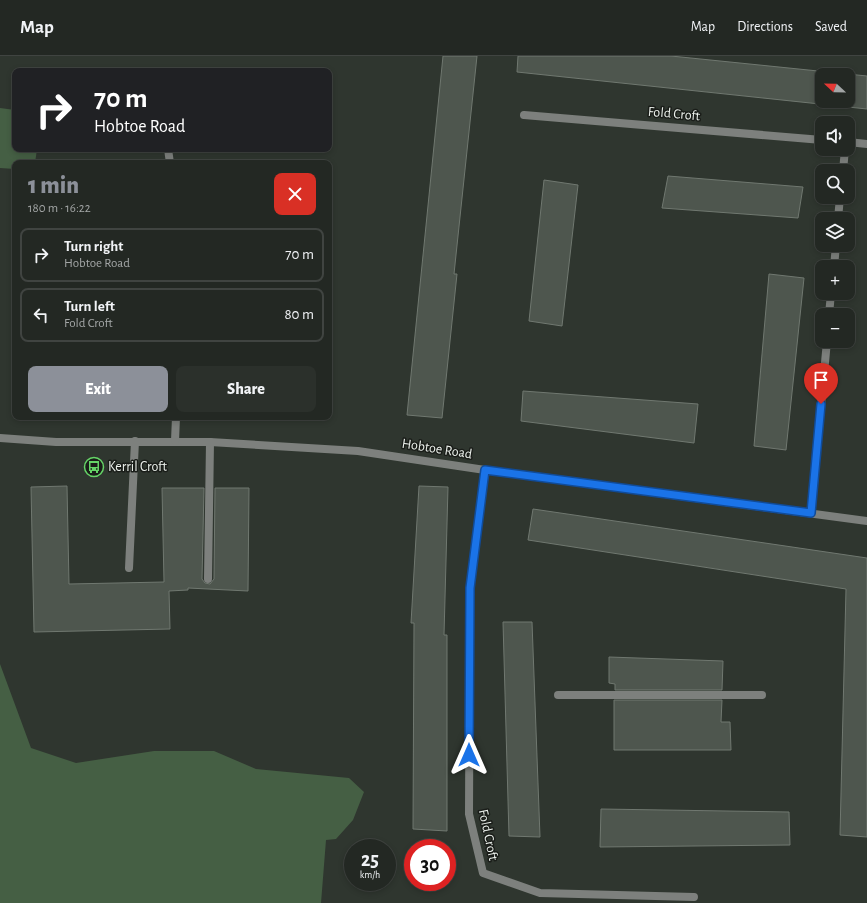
<!DOCTYPE html>
<meta charset="utf-8">
<style>
body{margin:0;font-family:"Alegreya Sans",sans-serif;background:#2b302b;color:#f1f3f6;height:100vh;display:flex;flex-direction:column;font-size:15px;white-space:nowrap}
*{box-sizing:border-box;margin:0}
p{font-size:13px;color:#a3a6a6}
.icon{flex:none;width:22px;height:22px;fill:none;stroke:currentColor;stroke-width:2;stroke-linecap:round;stroke-linejoin:round}
.map{position:relative;flex:1;overflow:hidden}
.drawer{position:absolute;left:12px;top:104px;width:320px;height:260px;display:flex;flex-direction:column;background:#232823;border-radius:8px;box-shadow:0 2px 6px #0003,0 0 0 1px #404441}
.drawer>*{flex:none}
.guide{position:absolute;left:12px;top:12px;width:320px;height:84px;border-radius:8px;box-shadow:0 2px 6px #0003,0 0 0 1px #404441;background:#202124;color:#fff;overflow:hidden}
.needle{width:26px;rotate:292deg}
.tools{position:absolute;left:815px;top:12px;display:grid;gap:8px}
.tools a{display:grid;place-items:center;width:40px;height:40px;border-radius:8px;background:#232823;box-shadow:0 2px 6px #0003,0 0 0 1px #404441;font-size:20px}
.speed{position:absolute;left:344px;top:783px;display:flex;gap:8px;font-size:20px;font-weight:700;text-align:center}
.speed>*{display:grid;place-content:center;width:52px;height:52px;border-radius:50%;background:#232823;box-shadow:0 2px 6px #0003,0 0 0 1px #404441;line-height:1}
.speed small{font-size:10px;font-weight:400}
.speed .limit{border:6px solid #d22;background:#fff;color:#111}
.pin{position:absolute;display:grid;place-items:center;width:34px;height:34px;color:#fff;margin:-41px -17px;border-radius:50% 50% 50% 0;rotate:-45deg;box-shadow:0 0 4px #0007}
.pin .icon{rotate:45deg}
.me{position:absolute;width:44px;margin:-22px;rotate:0deg;stroke-linejoin:round;filter:drop-shadow(0 0 3px #0008)}
.turn{display:flex;align-items:center;gap:14px;height:84px;padding:0 16px;font-size:18px}
.turn .icon{width:52px;height:52px;stroke-width:2.5}
.turn b{display:block;font-size:28px;line-height:34px}
.round{display:grid;place-items:center;flex:none;width:42px;height:42px;border-radius:8px;background:#2b302b}
.headline{display:flex;align-items:center;justify-content:space-between;height:68px;padding:0 16px}
h1{font-size:24px;font-weight:800;line-height:30px;color:#8c9099}
.action{display:flex;gap:8px;margin-top:auto;padding:8px 16px}
.action a{flex:1;height:46px;border-radius:8px;background:#8c9099;color:#fff;font-size:16px;font-weight:800;line-height:46px;text-align:center}
.action a+a{background:#2b302b;color:#f1f3f6}
ul{padding:0;list-style:none}
li{display:flex;align-items:center;gap:12px;height:54px;margin:0 8px 6px;padding:0 8px;border:2px solid #404441;border-radius:8px}
li div{flex:1}
li b{display:block;font-size:15px}
li em{font-style:normal}
header{display:flex;align-items:center;gap:24px;box-sizing:border-box;height:56px;padding:0 20px;background:#232823;border-bottom:1px solid #404441}
header strong{font-size:19px}
nav{display:flex;gap:22px;margin-inline-start:auto;font-size:14px}
.map>svg:first-child{display:block}
.green{fill:#455f44}
.building{fill:#4e564e;stroke:#707870;fill-rule:evenodd}
.lines{fill:none;stroke-linecap:round;stroke-linejoin:round}
.lane{stroke:#7d807d;stroke-width:8}
.street{stroke:#7d807d;stroke-width:8}
.route-casing{stroke:#114b97;stroke-width:10}
.route{stroke:#1a73e8;stroke-width:7}
.labels{text-anchor:middle;dominant-baseline:central;stroke-width:3;stroke-linejoin:round;paint-order:stroke}
.street-label{font-size:14px;fill:#ecf1ec;stroke:#1a1d19}
.poi-label{font-size:14px;fill:#ecf1ec;stroke:#1a1d19;text-anchor:start}
</style>
<header>
<strong>Map</strong>
<nav><a>Map</a><a>Directions</a><a>Saved</a></nav>
</header>
<div class="map">
<svg width="867" height="847" viewBox="0 0 867 847">
<rect width="100%" height="100%" fill="#2f362f"/>
<g class="green">
<polygon points="0,52 15,54 15,93 37,93 35,107 15,107 15,113 0,112"/>
<polygon points="0,608 31,692 76,707 154,695 214,695 256,713 349,722 364,736 353,764 336,783 326,784 321,847 0,847"/>
</g>
<g class="building">
<polygon points="443,0 477,0 454,218 457,218 442,362 407,359"/>
<path d="M518,0H671L867,20V53L517,16ZM822,19H848V45H822Z"/>
<polygon points="668,120 803,131 798,162 662,152"/>
<polygon points="544,124 578,129 562,270 529,265"/>
<polygon points="769,218 804,222 786,394 754,390"/>
<polygon points="523,335 698,348 694,387 521,365"/>
<polygon points="67,430 69,528 164,526 162,432 204,432 202,523 205,527 210,528 214,523 215,432 249,432 248,535 188,532 188,534 169,535 170,573 34,576 31,431"/>
<polygon points="419,430 448,431 444,579 447,579 447,775 413,773 414,567 411,567"/>
<polygon points="533,453 867,502 867,781 840,779 846,533 528,484"/>
<polygon points="503,566 532,566 540,781 509,780"/>
<polygon points="609,601 723,605 722,634 615,634 615,628 609,627"/>
<polygon points="614,644 722,644 721,666 730,666 731,694 614,694"/>
<polygon points="601,753 789,756 790,789 600,791"/>
</g>
<g class="lines">
<g class="lane">
<polyline points="129,512 135,385"/>
<polyline points="208,523 210,386"/>
<polyline points="558,639 762,639"/>
</g>
<g class="street">
<polyline points="524,59 822,84"/>
<polyline points="848,86 867,88"/>
<polyline points="168,93 170,107"/>
<polyline points="843,115 845,93"/>
<polyline points="838,163 840,141"/>
<polyline points="834,211 836,189"/>
<polyline points="829,259 831,237"/>
<polyline points="0,382 56,386 210,386 358,395 485,414 867,465"/>
<polyline points="175,385 176,361"/>
<polyline points="485,414 470,532 469,758 483,817 540,837 694,841"/>
<polyline points="811,457 827,285"/>
</g>
</g>
<g class="lines">
<g class="route-casing">
<polyline id="route" points="469,699 470,532 485,414 811,457 821,348"/>
</g>
<use href="#route" class="route"/>
</g>
<defs>
<g id="bus-ring" transform="scale(1)"><circle r="9.5" fill="#1a1d19" stroke="#65d467" stroke-width="1.5"/><path d="M-5-6H5V4H4V6H2V4H-2V6H-4V4H-5ZM-3.5-4V0h7V-4ZM-3.5 1.2v1.5H-2V1.2ZM2 1.2v1.5H3.5V1.2Z" fill="#65d467"/></g>
</defs>
<g fill-rule="evenodd">
<use href="#bus-ring" x="94" y="411"/>
</g>
<g class="labels">
<g class="street-label">
<text transform="translate(674 58) rotate(5)">Fold Croft</text>
<text transform="translate(437 393) rotate(9)">Hobtoe Road</text>
<text transform="translate(488 779) rotate(78)">Fold Croft</text>
</g>
<g class="poi-label">
<text x="108" y="411">Kerril Croft</text>
</g>
</g>
</svg>
<div class="tools">
<a><svg class="needle" viewBox="-14 -14 28 28"><path d="M0-13l5 13h-10z" fill="#e53935"/><path d="M0 13l5-13h-10z" fill="#a3a6a6"/></svg></a>
<a><svg class="icon" aria-label="sound" viewBox="0 0 24 24"><path d="M4 9h4l5-4v14l-5-4H4zM17 9q2 3 0 6"/></svg></a>
<a><svg class="icon" aria-label="search" viewBox="0 0 24 24"><circle cx="10" cy="10" r="6"/><path d="M15 15l6 6"/></svg></a>
<a><svg class="icon" aria-label="layers" viewBox="0 0 24 24"><path d="M12 4l9 5-9 5-9-5zM3 14l9 5 9-5"/></svg></a>
<a>+</a>
<a>−</a>
</div>
<div class="speed"><div>25<small>km/h</small></div><div class="limit">30</div></div>
<div class="pin" style="left:821px;top:348px;background:#d93025"><svg class="icon" aria-label="arrive" viewBox="0 0 24 24"><path d="M6 21V4h12l-3 4 3 4H6"/></svg></div>
<svg class="me" style="left:469px;top:699px" viewBox="-20 -20 40 40"><path d="M0-17L14 15 0 8-14 15z" fill="#1a73e8" stroke="#fff" stroke-width="4"/></svg>
<div class="guide">
<div class="turn"><svg class="icon" aria-label="right" viewBox="0 0 24 24"><path d="M7 20v-9h11M14 6l5 5-5 5"/></svg><div><b>70 m</b>Hobtoe Road</div></div>
</div>
<section class="drawer">
<div class="headline"><div><h1>1 min</h1><p>180 m · 16:22</p></div><a class="round" style="background:#d93025;color:#fff"><svg class="icon" aria-label="close" viewBox="0 0 24 24"><path d="M6 6l12 12M18 6L6 18"/></svg></a></div>
<ul>
<li><svg class="icon" aria-label="right" viewBox="0 0 24 24"><path d="M7 20v-9h11M14 6l5 5-5 5"/></svg><div><b>Turn right</b><p>Hobtoe Road</p></div><em>70 m</em></li>
<li><svg class="icon" aria-label="left" viewBox="0 0 24 24"><path d="M17 20v-9H6M10 6l-5 5 5 5"/></svg><div><b>Turn left</b><p>Fold Croft</p></div><em>80 m</em></li>
</ul>
<div class="action"><a>Exit</a><a>Share</a></div>
</section>
</div>
